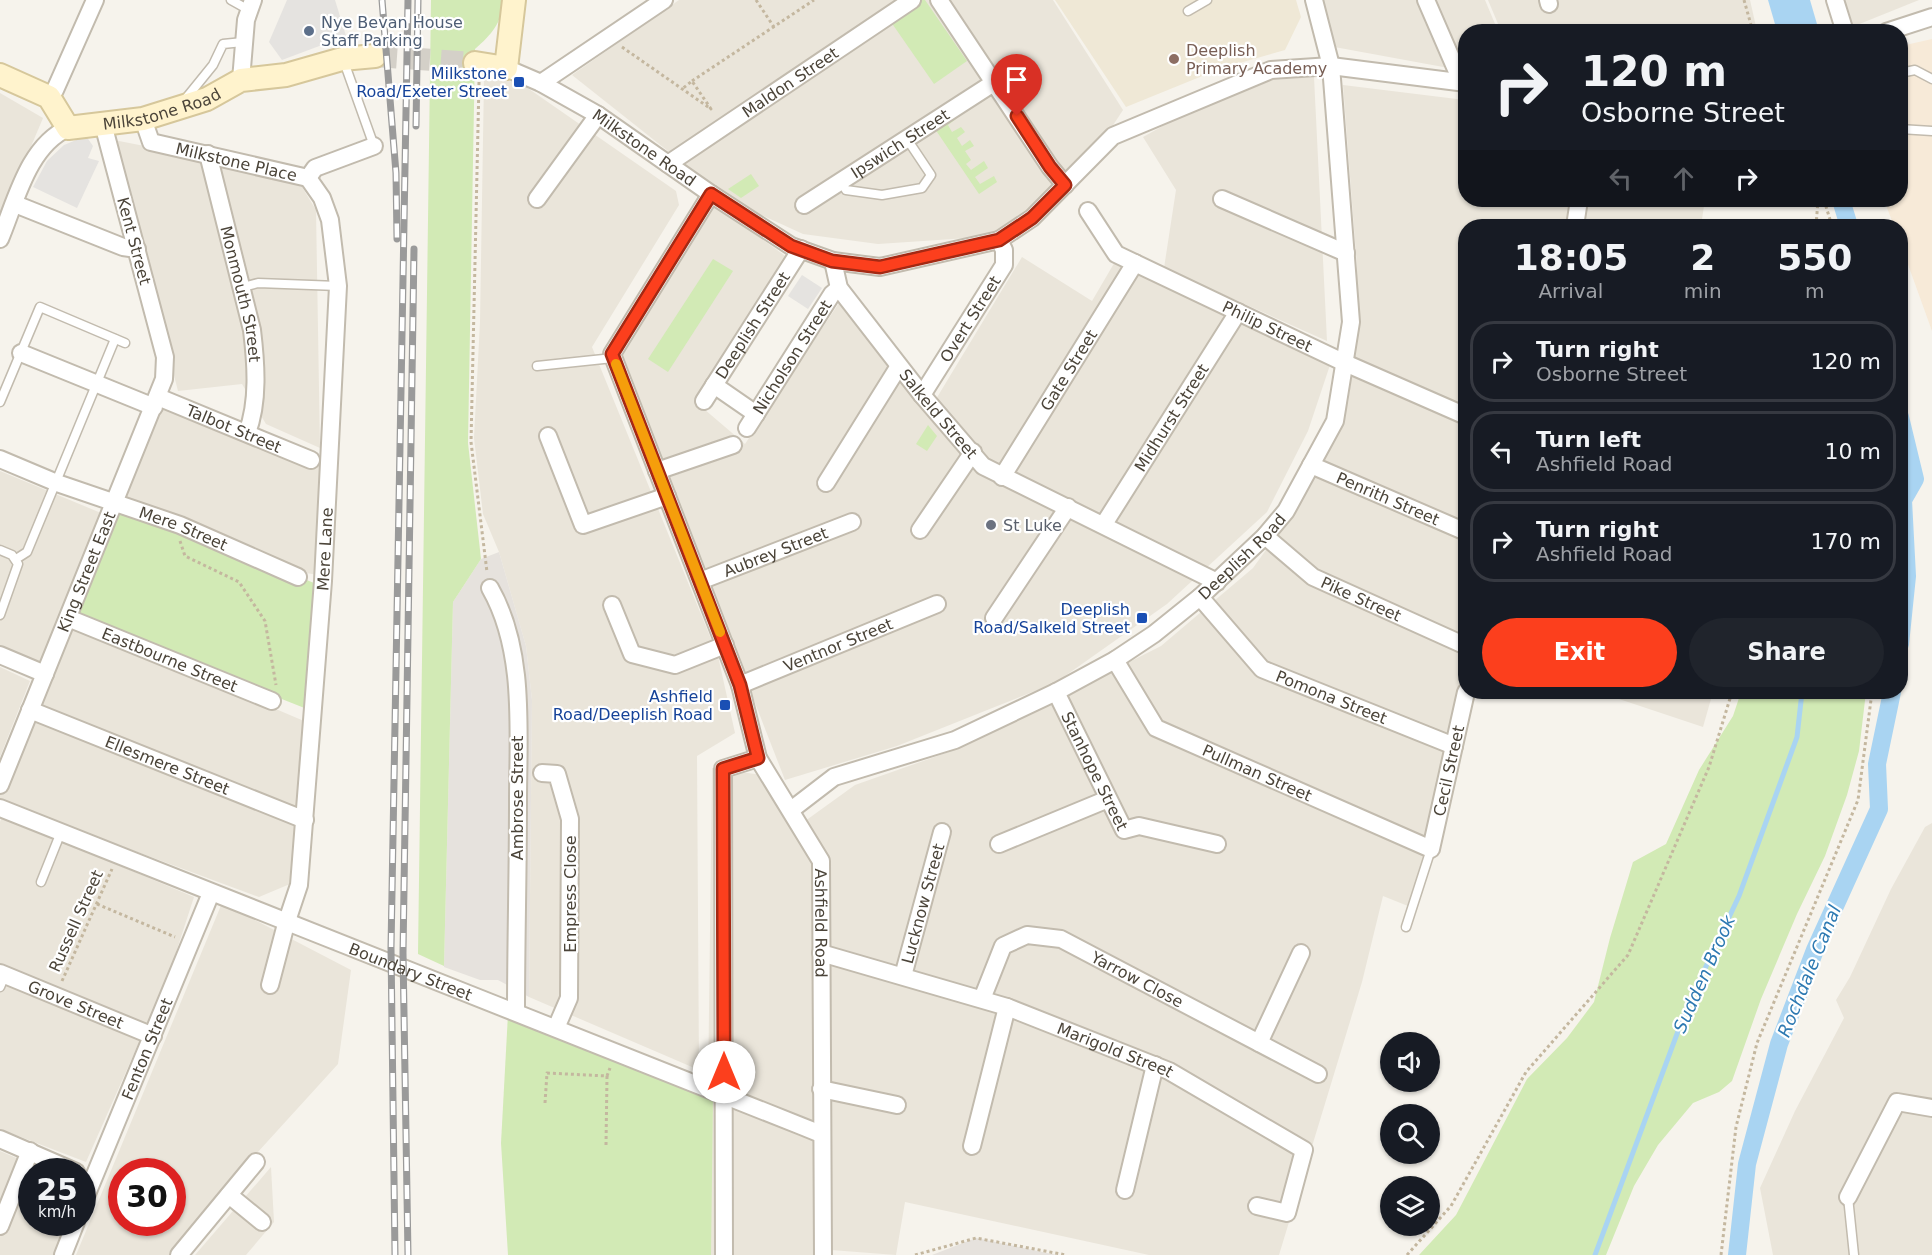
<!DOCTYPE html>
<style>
body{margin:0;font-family:"DejaVu Sans",sans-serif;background:#20242c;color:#f1f3f6;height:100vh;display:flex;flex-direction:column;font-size:22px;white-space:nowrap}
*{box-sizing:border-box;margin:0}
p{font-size:20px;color:#9ea1a6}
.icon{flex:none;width:33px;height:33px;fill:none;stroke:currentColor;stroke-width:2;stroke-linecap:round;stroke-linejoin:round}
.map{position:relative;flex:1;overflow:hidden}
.sheet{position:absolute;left:1458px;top:219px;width:450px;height:480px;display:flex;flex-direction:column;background:#171b24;border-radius:24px;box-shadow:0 2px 4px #0004}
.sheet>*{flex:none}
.top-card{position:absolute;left:1458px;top:24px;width:450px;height:183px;border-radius:24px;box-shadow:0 2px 4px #0004;background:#171b24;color:#f1f3f6;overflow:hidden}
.controls{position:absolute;left:1380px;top:1032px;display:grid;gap:12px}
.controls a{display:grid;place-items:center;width:60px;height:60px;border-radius:50%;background:#171b24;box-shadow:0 2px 4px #0004;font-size:30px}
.speed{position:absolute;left:18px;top:1158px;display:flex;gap:12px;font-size:30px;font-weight:700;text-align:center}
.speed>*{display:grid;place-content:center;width:78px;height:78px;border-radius:50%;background:#171b24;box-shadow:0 2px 4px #0004;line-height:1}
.speed small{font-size:15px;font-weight:400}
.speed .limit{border:9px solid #d22;background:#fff;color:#111}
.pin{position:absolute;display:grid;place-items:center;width:51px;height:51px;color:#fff;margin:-62px -26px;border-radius:50% 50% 50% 0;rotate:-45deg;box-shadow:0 0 6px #0007}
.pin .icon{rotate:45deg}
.me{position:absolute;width:66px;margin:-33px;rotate:0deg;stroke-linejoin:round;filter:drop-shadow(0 0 4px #0008)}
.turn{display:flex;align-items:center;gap:21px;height:126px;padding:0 24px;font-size:27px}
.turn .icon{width:78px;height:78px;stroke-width:2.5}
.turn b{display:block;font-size:42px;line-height:51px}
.lanes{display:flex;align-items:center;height:57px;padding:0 24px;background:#0003;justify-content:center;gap:30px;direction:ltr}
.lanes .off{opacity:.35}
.eta{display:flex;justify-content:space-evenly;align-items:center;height:102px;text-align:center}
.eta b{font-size:36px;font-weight:700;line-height:42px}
.button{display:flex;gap:12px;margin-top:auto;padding:12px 24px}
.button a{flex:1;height:69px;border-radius:36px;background:#fc3f1d;color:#fff;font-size:24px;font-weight:700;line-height:69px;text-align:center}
.button a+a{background:#20242c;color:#f1f3f6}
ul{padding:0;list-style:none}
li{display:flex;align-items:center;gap:18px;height:81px;margin:0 12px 9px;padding:0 12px;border:3px solid #363941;border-radius:24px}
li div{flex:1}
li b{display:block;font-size:22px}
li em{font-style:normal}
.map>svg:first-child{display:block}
.residential{fill:#eae5da;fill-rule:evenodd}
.commercial{fill:#f7ead8}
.industrial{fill:#e6e2dd}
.education{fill:#efe8d6}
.green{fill:#d2eab5}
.parking{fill:#e5e3e0}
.water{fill:#a9d4f2}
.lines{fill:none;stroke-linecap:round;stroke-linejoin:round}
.stream{stroke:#a9d4f2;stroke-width:5}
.canal{stroke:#a9d4f2;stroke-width:18}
.secondary-tunnel{stroke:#d4d0c8;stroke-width:22;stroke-dasharray:22 11;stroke-linecap:butt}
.service-casing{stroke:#c2bbae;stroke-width:11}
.minor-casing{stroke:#c2bbae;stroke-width:20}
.secondary-casing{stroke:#d6c79b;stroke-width:26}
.path{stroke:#c4b79f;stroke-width:3;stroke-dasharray:3 3;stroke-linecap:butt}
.service{stroke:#fff;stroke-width:8}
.minor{stroke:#fff;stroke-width:16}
.secondary{stroke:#fff3cd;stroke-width:22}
.rail-casing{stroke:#9a9a9a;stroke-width:7}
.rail{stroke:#fff;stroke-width:4.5;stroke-dasharray:14;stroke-linecap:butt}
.route-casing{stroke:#a42913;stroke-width:15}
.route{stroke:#fc3f1d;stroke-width:10}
.slow{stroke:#f59e0b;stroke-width:10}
.service-dot{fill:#5c6f8a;stroke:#fff;stroke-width:2}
.education-dot{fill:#8d6e63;stroke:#fff;stroke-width:2}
.transit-dot{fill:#1a4fb4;stroke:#fff;stroke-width:2}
.worship-dot{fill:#6b7280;stroke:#fff;stroke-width:2}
.labels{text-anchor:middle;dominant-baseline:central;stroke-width:4.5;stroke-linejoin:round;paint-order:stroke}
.service-label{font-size:16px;fill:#4e5e75;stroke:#fff;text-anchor:start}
.education-label{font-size:16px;fill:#785e54;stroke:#fff;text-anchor:start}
.transit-label{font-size:16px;fill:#164399;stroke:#fff;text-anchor:end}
.street-label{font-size:16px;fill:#4b4439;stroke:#fff}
.worship-label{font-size:16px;fill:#5b616d;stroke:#fff;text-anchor:start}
.water-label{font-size:18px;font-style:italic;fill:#2e7ab2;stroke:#fff}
</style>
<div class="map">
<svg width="1932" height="1255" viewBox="0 0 1932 1255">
<rect width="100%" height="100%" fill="#f6f3ec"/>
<g class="residential">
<polygon points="679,0 934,0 1060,186 998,236 878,244 803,234 731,201 572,75"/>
<polygon points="943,0 1053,0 1123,110 1106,136 1067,178"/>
<polygon points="1317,0 1485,0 1498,31 1466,32 1465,71 1329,46"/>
<polygon points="1488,0 1750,0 1757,31 1501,31"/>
<polygon points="1839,0 1919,0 1852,27 1845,18"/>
<polygon points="1314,77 1327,341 1164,268 1176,190 1143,137 1222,93 1272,80"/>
<polygon points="484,79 519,82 676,191 679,205 592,347 718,656 735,733 697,756 699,1070 529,997 532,700 526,646 499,552 483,514 474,438 480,322"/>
<polygon points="1343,85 1465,100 1466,200 1720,200 1704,206 1701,226 1466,226 1466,692 1476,692 1413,908 1383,896 1362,982 1279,1255 1149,1255 905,1202 896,1255 831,1250 832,1255 706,1255 712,768 762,775 794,829 855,785 960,748 1161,646 1253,568 1306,494 1348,403 1355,350 1357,267"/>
<polygon points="0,93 43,118 0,220"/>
<polygon points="114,140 256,168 302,187 316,210 320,448 266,424 242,384 178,391"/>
<polygon points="715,205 788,258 697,403 745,444 841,300 930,409 1022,257 1092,301 1116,260 1331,362 1308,431 1267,512 1167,604 1055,683 897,746 785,780 618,351"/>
<polygon points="159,400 312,464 326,466 319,575 299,572 117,498"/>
<polygon points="0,471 101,513 40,662 0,646"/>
<polygon points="70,621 304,721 290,884 259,897 0,801 0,792"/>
<polygon points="0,667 30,681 0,757"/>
<polygon points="1598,692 1713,692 1703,727"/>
<polygon points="2,816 194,897 168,977 86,1162 0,1129 0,822"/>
<polygon points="1932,823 1932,1255 1773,1255 1760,1188 1795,1111 1844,1018 1836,1000 1850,977 1891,889 1925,827"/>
<path d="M222,903L351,970L338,1064L257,1153L171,1255H76ZM122,1172H172V1222H122Z"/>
<polygon points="0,1151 47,1171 32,1172 32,1222 68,1223 55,1255 0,1255"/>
<polygon points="271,1167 274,1222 246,1255 195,1255"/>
</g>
<polygon class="commercial" points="1932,39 1932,331 1901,245 1900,226 1894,226 1884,200 1900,200 1901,46"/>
<g class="industrial">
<polygon points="499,552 526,646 532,700 529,997 498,980 480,980 444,967 453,602 481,559"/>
<polygon points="976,1238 1057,1255 932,1255"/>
</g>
<polygon class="education" points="1055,0 1296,0 1301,17 1285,50 1222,68 1126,107"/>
<g class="green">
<path d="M431,0H503C502,23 492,34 475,49L468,443L481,559L453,602L444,966L418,954Z"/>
<polygon points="922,0 925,0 967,61 934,84 891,22"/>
<polygon points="952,113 956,119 948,125 952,132 961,127 965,132 957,138 962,146 970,140 974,146 965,151 971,160 966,164 971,170 984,161 988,168 975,177 980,184 994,176 997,182 979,194 933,126"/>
<polygon points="751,174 759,186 741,198 728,189"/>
<polygon points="713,259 733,271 668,372 648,359"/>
<polygon points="928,425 937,436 927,451 916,444"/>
<polygon points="115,507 183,530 319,585 312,711 72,616"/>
<polygon points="1741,692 1866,692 1859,751 1847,795 1825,856 1797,914 1761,999 1732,1081 1719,1092 1693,1103 1658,1145 1634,1186 1606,1255 1419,1255 1456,1215 1527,1079 1567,1038 1594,1002 1610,938 1633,862 1666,844 1699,770 1733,716"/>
<polygon points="508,1014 713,1096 711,1255 508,1255 501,1143"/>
</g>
<g class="parking">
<polygon points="287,0 335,0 346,36 282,60 269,42"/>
<polygon points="86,136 93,146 88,158 99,161 77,208 33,187 47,161 64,145"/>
<polygon points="802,275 822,288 808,309 788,296"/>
</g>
<polygon class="water" points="1768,0 1810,0 1819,31 1777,31"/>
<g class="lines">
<polyline class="stream" points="1595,1255 1687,1007 1739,896 1797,737 1802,692"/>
<g class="canal">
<polyline points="1841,200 1849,226"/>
<polyline points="1900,417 1915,479 1903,500 1907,576 1900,644"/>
<polyline points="1737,1255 1747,1164 1779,1044 1815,950 1879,809 1877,764 1892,692"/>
</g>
<polyline class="secondary-tunnel" points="375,56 475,63"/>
<g class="service-casing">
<g id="service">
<polyline points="231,0 249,10"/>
<polyline points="1188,11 1207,0"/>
<polyline points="343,59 374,146"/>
<polyline points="1900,73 1915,70 1932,79"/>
<polyline points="183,102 213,65 223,44 243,42"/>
<polyline points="1900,129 1932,131"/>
<polyline points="841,181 846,190 882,195 922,188 931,175 907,139"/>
<polyline points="243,287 258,283 338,286"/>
<polyline points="537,366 613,358"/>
<polyline points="0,402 40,307 125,343"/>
<polyline points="0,550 12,555 18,564 0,615"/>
<polyline points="16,559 27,552 115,339"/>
<polyline points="41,882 61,832"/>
<polyline points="1406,927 1431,849"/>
<polyline points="0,987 5,975"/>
<polyline points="1848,1197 1854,1255"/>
</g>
</g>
<g class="minor-casing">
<g id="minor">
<polyline points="939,0 1050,167 1065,185"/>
<polyline points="1426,0 1462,83"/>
<polyline points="1548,0 1549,4"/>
<polyline points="1835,0 1845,32"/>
<polyline points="1886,32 1932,17"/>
<path id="s1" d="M506,68L541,83L598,115L711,194L791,246L833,261L880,267L999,240L1032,218L1113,136L1271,70L1331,66L1466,83"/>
<polyline points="241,80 246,20 253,0"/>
<polyline points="541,83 664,0"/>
<polyline points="49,97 55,90 95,0"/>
<path id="s2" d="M143,119L151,142L308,178"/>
<path id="s3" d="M208,154L252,330C256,363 259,402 247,433"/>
<path id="s4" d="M668,164L912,0"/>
<polyline points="308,178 315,168 374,146"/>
<path id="s5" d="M711,194L612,354L740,685L758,758L821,861L823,1255"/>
<polyline points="537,199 598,115"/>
<polyline points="1222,199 1346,253"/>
<polyline points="15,204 123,247 137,249"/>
<path id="s6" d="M804,205L995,82"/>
<path id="s7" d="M1088,211L1116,254L1345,363L1466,416"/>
<polyline points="1575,226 1579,200"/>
<path d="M0,239C16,201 28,146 68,128"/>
<path id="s8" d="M833,261L839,288L922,395L983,466L1217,582"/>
<polyline points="21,353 154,407"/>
<polyline points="714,385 756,414"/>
<path id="s9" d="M922,395L1004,265V250L999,240"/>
<path id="s10" d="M158,397L311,460"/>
<path id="s11" d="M704,401L801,249"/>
<path id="s12" d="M747,428L832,294L839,288"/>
<polyline points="548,436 583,525 667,496"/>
<path id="s13" d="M0,459L57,483L180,525L298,577"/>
<path id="s14" d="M1311,465L1466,532"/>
<polyline points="657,471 733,445"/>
<path id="s15" d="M1002,477L1135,263"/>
<polyline points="826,483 899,366"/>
<path id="s16" d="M1104,524L1238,312"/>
<polyline points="920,530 973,452"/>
<path id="s17" d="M1265,536L1313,577L1466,646"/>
<path id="s18" d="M700,581L852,522"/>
<path d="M490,588C526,651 518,732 518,802C518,872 516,942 516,1012"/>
<path id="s19" d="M1200,597L1262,669L1454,746"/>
<polyline points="612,605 632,654 675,665 725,645"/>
<path id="s20" d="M68,618L272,701"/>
<polyline points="994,618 1068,507"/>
<polyline points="0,655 45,674"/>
<path id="s21" d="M1115,660L1156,728L1431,849L1466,692"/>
<path id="s22" d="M740,685L937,604"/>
<path id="s23" d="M1056,692L1124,830L1139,826L1217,844"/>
<path id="s24" d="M30,710L305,820"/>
<polyline points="542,773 557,774 570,819 569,998 556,1028"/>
<path id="s25" d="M0,785L164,379L165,357L103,124"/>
<path id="s26" d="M0,808C273,919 548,1024 821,1134"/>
<path id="s27" d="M791,810L834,777L955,740L1056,692L1115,660L1154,634L1200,597L1265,536L1286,511L1335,421L1351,322L1331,66L1314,0"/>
<polyline points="999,844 1108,799"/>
<path id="s28" d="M821,953L1007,1007L1169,1071L1304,1150L1287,1213L1257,1206"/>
<path id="s29" d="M0,973L153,1036"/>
<path id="s30" d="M903,976L942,832"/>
<path id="s31" d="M270,985L286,924L299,885L323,581L338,286L330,220L322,198L308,178"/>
<path id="s32" d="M982,999L1003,946L1027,935L1061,939L1318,1074"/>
<polyline points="1259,1043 1301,953"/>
<polyline points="821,1089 897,1105"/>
<polyline points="0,1139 76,1172"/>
<polyline points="972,1146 1007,1007"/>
<polyline points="1125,1190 1155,1065"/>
<polyline points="229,1195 262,1222"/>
<polyline points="1848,1197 1897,1102 1932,1108"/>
<path id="s33" d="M82,1206L211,893"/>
<polyline points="0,1226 30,1151"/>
<polyline points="63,1255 76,1222"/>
<polyline points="179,1255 256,1162"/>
<polyline points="724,1255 723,769 758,758"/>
</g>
</g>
<g class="secondary-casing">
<g id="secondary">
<polyline points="475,63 506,68 514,0"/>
<path id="s34" d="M0,75L49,97L68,128L143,119L207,99L241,80L286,75L342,59L375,56"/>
</g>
</g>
<g class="path">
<polyline points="756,0 774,27"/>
<polyline points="1744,0 1753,32"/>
<polyline points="622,47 711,109 692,81 682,89"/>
<polyline points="692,81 814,0"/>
<polyline points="479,82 471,442 487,572"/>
<polyline points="1824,200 1832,226"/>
<polyline points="1816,226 1818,200"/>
<polyline points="180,541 185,556 239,582 265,621 276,685"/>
<polyline points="97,904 175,937"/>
<polyline points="62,981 112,869"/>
<polyline points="545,1103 547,1073 607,1076 610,1068"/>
<polyline points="606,1145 607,1076"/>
<polyline points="915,1255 976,1238 1066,1255"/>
<polyline points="1407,1255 1451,1206 1526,1072 1628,955 1709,767 1732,692"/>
<polyline points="1721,1255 1736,1127 1757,1043 1858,800 1872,692"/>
</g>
<use href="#service" class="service"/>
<use href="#minor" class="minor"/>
<use href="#secondary" class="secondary"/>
<g class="rail-casing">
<g id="rail">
<polyline points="382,0 396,173 397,239"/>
<polyline points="416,126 418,0"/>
<polyline points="395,1255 391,948 408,0"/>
<polyline points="408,1255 403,953 414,249"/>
</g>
</g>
<use href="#rail" class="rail"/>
</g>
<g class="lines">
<g class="route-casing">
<polyline id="route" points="724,1072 723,769 758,758 740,685 612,354 711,194 791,246 832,261 880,267 999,240 1032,218 1065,185 1050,167 1017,116"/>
</g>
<use href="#route" class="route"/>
<polyline class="slow" points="616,364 720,632"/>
</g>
<circle class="service-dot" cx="309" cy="31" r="6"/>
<circle class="education-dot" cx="1174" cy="59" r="6"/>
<g class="transit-dot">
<rect x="513" y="76" width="12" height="12" rx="3"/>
<rect x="1136" y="612" width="12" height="12" rx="3"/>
<rect x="719" y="699" width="12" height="12" rx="3"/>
</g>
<circle class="worship-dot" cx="991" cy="525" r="6"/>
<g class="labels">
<g class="service-label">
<text x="321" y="22">Nye Bevan House<tspan x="321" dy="18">Staff Parking</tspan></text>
</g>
<g class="education-label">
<text x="1186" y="50">Deeplish<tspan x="1186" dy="18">Primary Academy</tspan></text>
</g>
<g class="transit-label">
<text x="507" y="73">Milkstone<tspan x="507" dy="18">Road/Exeter Street</tspan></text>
<text x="1130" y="609">Deeplish<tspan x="1130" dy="18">Road/Salkeld Street</tspan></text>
<text x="713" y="696">Ashfield<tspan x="713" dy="18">Road/Deeplish Road</tspan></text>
</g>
<g class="street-label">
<text stroke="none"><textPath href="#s4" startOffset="147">Maldon Street</textPath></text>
<text stroke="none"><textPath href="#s34" startOffset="186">Milkstone Road</textPath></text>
<text stroke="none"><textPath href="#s6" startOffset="114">Ipswich Street</textPath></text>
<text stroke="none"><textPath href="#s1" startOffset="160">Milkstone Road</textPath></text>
<text stroke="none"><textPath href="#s2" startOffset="112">Milkstone Place</textPath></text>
<text transform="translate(134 241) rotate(75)">Kent Street</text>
<text stroke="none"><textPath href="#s3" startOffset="144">Monmouth Street</textPath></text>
<text stroke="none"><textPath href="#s9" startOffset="90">Overt Street</textPath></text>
<text stroke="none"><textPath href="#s11" startOffset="90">Deeplish Street</textPath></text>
<text stroke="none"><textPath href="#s7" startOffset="219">Philip Street</textPath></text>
<text stroke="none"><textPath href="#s12" startOffset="84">Nicholson Street</textPath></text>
<text stroke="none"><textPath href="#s15" startOffset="126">Gate Street</textPath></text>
<text stroke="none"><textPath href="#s8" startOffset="188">Salkeld Street</textPath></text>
<text stroke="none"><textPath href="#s16" startOffset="126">Midhurst Street</textPath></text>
<text stroke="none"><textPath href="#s10" startOffset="82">Talbot Street</textPath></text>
<text stroke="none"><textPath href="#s14" startOffset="84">Penrith Street</textPath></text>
<text stroke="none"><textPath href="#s13" startOffset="196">Mere Street</textPath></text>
<text stroke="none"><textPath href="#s31" startOffset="441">Mere Lane</textPath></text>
<text stroke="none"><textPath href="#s18" startOffset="81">Aubrey Street</textPath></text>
<text stroke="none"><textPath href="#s27" startOffset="524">Deeplish Road</textPath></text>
<text stroke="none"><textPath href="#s25" startOffset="230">King Street East</textPath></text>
<text stroke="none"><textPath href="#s17" startOffset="116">Pike Street</textPath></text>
<text stroke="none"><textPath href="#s22" startOffset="106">Ventnor Street</textPath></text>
<text stroke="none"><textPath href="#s20" startOffset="110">Eastbourne Street</textPath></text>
<text stroke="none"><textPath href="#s19" startOffset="170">Pomona Street</textPath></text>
<text stroke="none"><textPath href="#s24" startOffset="148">Ellesmere Street</textPath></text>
<text stroke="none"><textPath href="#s23" startOffset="88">Stanhope Street</textPath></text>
<text stroke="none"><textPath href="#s21" startOffset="460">Cecil Street</textPath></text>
<text stroke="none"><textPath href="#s21" startOffset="190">Pullman Street</textPath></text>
<text transform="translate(517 798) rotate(-90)">Ambrose Street</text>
<text transform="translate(570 894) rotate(-90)">Empress Close</text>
<text stroke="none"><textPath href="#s30" startOffset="75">Lucknow Street</textPath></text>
<text transform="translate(76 921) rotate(-66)">Russell Street</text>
<text stroke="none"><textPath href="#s5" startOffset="801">Ashfield Road</textPath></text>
<text stroke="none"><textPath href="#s26" startOffset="442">Boundary Street</textPath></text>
<text stroke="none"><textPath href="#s32" startOffset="204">Yarrow Close</textPath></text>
<text stroke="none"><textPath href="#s29" startOffset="82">Grove Street</textPath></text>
<text stroke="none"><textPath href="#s33" startOffset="170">Fenton Street</textPath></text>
<text stroke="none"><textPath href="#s28" startOffset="310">Marigold Street</textPath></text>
</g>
<g class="worship-label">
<text x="1003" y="525">St Luke</text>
</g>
<g class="water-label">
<text transform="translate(1809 971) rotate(-68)">Rochdale Canal</text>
<text transform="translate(1704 974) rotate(-66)">Sudden Brook</text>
</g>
</g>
</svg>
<div class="controls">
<a><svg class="icon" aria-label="sound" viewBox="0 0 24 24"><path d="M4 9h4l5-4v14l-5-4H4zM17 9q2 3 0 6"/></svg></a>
<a><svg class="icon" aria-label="search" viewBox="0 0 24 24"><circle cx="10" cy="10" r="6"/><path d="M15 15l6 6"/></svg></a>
<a><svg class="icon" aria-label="layers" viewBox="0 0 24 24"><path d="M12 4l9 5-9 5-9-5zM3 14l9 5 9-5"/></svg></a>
</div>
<div class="speed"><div>25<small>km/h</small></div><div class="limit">30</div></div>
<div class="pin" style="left:1017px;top:116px;background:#d93025"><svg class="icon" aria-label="arrive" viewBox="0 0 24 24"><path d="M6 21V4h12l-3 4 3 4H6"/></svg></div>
<svg class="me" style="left:724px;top:1072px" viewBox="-20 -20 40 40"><circle r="19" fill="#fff"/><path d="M0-13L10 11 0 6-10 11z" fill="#fc3f1d"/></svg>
<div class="top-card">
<div class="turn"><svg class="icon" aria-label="right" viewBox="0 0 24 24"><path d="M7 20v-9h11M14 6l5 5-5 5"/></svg><div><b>120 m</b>Osborne Street</div></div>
<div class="lanes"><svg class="icon off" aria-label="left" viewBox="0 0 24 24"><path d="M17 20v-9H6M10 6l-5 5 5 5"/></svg><svg class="icon off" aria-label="ahead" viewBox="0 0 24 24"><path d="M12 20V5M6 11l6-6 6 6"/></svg><svg class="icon" aria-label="right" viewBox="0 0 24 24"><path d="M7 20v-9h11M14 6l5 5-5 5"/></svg></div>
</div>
<section class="sheet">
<div class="eta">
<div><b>18:05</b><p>Arrival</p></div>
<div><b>2</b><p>min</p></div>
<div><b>550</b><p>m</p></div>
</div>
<ul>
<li><svg class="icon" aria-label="right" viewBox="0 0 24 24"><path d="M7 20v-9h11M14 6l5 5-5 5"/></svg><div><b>Turn right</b><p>Osborne Street</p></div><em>120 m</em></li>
<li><svg class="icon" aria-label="left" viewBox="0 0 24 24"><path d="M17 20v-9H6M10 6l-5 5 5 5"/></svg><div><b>Turn left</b><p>Ashfield Road</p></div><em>10 m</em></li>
<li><svg class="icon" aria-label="right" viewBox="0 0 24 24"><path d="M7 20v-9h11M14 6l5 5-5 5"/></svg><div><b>Turn right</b><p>Ashfield Road</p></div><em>170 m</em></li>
</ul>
<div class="button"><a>Exit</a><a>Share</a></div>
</section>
</div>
